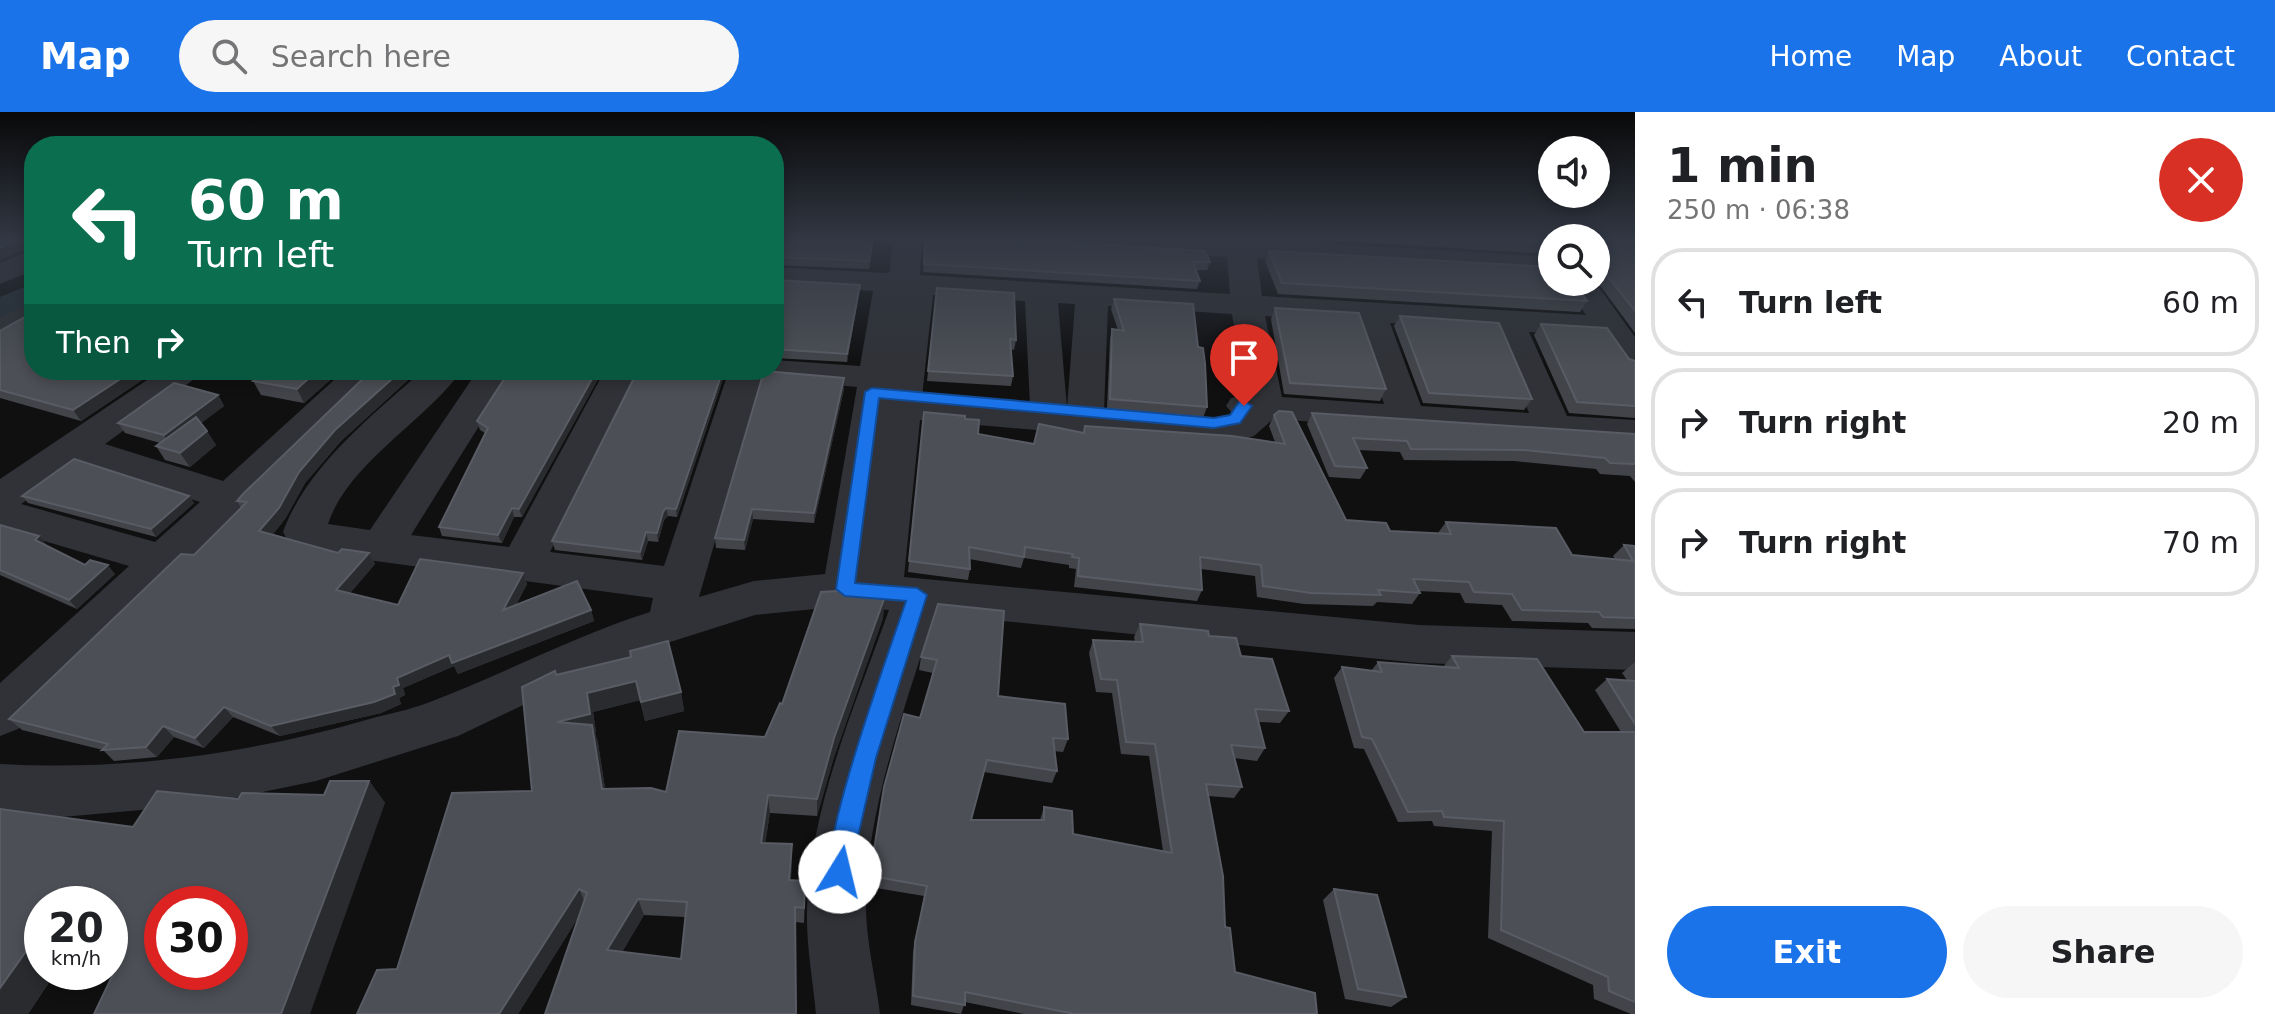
<!DOCTYPE html>
<meta charset="utf-8">
<style>
body{margin:0;font-family:"DejaVu Sans",sans-serif;background:#f6f6f6;color:#202124;height:100vh;display:flex;flex-direction:column;font-size:30px;white-space:nowrap}
*{box-sizing:border-box;margin:0}
p{font-size:26px;color:#757577}
.icon{flex:none;width:44px;height:44px;fill:none;stroke:currentColor;stroke-width:2;stroke-linecap:round;stroke-linejoin:round}
.map{position:relative;flex:1;overflow:hidden}
.sheet{display:flex;flex-direction:column;background:#fff;width:640px}
.sheet>*{flex:none}
.guide{position:absolute;left:24px;top:24px;width:760px;height:244px;border-radius:32px;box-shadow:0 4px 12px #0003;background:#0b6e4f;color:#fff;overflow:hidden}
.controls{position:absolute;left:1538px;top:24px;display:grid;gap:16px}
.controls a{display:grid;place-items:center;width:72px;height:72px;border-radius:50%;background:#fff;box-shadow:0 4px 12px #0003;font-size:40px}
.speed{position:absolute;left:24px;top:774px;display:flex;gap:16px;font-size:40px;font-weight:700;text-align:center}
.speed>*{display:grid;place-content:center;width:104px;height:104px;border-radius:50%;background:#fff;box-shadow:0 4px 12px #0003;line-height:1}
.speed small{font-size:20px;font-weight:400}
.speed .limit{border:12px solid #d22;background:#fff;color:#111}
.pin{position:absolute;display:grid;place-items:center;width:68px;height:68px;color:#fff;margin:-82px -34px;border-radius:50% 50% 50% 0;rotate:-45deg;box-shadow:0 0 8px #0007}
.pin .icon{rotate:45deg}
.me{position:absolute;width:88px;margin:-44px;rotate:9deg;stroke-linejoin:round;filter:drop-shadow(0 0 6px #0008)}
.turn{display:flex;align-items:center;gap:28px;height:168px;padding:0 32px;font-size:36px}
.turn .icon{width:104px;height:104px;stroke-width:2.5}
.turn b{display:block;font-size:56px;line-height:68px}
.then{display:flex;align-items:center;height:76px;padding:0 32px;background:#0003;gap:16px;font-size:30px}
.round{display:grid;place-items:center;flex:none;width:84px;height:84px;border-radius:42px;background:#f6f6f6}
.summary{display:flex;align-items:center;justify-content:space-between;height:136px;padding:0 32px}
h1{font-size:48px;font-weight:600;line-height:60px}
.primary-button{display:flex;gap:16px;margin-top:auto;padding:16px 32px}
.primary-button a{flex:1;height:92px;border-radius:48px;background:#1a73e8;color:#fff;font-size:32px;font-weight:600;line-height:92px;text-align:center}
.primary-button a+a{background:#f6f6f6;color:#202124}
ul{padding:0;list-style:none}
li{display:flex;align-items:center;gap:24px;height:108px;margin:0 16px 12px;padding:0 16px;border:4px solid #e0e0e0;border-radius:32px}
li div{flex:1}
li b{display:block;font-size:30px}
li em{font-style:normal}
header{display:flex;align-items:center;gap:48px;box-sizing:border-box;height:112px;padding:0 40px;background:#1a73e8;color:#fff}
header strong{font-size:38px}
nav{display:flex;gap:44px;margin-inline-start:auto;font-size:28px}
.search{width:560px;height:72px;background:#f6f6f6;display:flex;align-items:center;gap:20px;box-sizing:border-box;padding:0 28px;border-radius:44px;color:#757577;font-size:30px}
main{display:flex;flex:1;min-height:0}
.map>svg:first-child{display:block}
.lines{fill:none;stroke-linecap:round;stroke-linejoin:round}
.river{fill:#252f36;fill-rule:evenodd}
.minor{fill:#303237;fill-rule:evenodd}
.wall{fill:#42444a;fill-rule:evenodd}
.shaded-wall{fill:#2a2b2e}
.building{fill:#4c4f55;stroke:#595c64;stroke-width:2;fill-rule:evenodd}
.route{fill:#1a73e8;stroke:#114b97;stroke-width:2}
</style>
<header>
<strong>Map</strong>
<div class="search"><svg class="icon" aria-label="search" viewBox="0 0 24 24"><circle cx="10" cy="10" r="6"/><path d="M15 15l6 6"/></svg>Search here</div>
<nav><a>Home</a><a>Map</a><a>About</a><a>Contact</a></nav>
</header>
<main>
<div class="map">
<svg width="1635" height="902" viewBox="0 0 1635 902">
<rect width="100%" height="100%" fill="#101011"/>
<g class="lines">
<polygon class="river" points="34,171 34,199 0,213 0,185"/>
<g class="minor">
<path d="M892,127H922L920,163L1230,182L1227,145L1073,136L1063,133L1058,127H1255L1552,145V163L1257,146L1262,184L1586,203L1563,170H1595L1635,225V259L1623,256L1601,224L1529,220L1567,304L1635,308V332L1273,307L1254,324L1221,334L920,308L904,465L1419,513L1635,520V558L1419,551L934,502C905,598 865,698 866,799C867,834 876,868 880,902H816C813,868 806,833 807,798C810,695 855,594 889,498L845,494L755,503L664,532L563,574L458,624L316,669L223,688L141,698L62,705L0,700V652C123,659 248,642 366,608C387,602 410,598 430,590C504,562 574,524 650,500L653,486L315,441L289,431L283,420C307,354 372,304 423,258H462C427,308 347,352 328,412L370,418L478,258H514L411,423L509,435L605,258H641L550,440L664,454L729,258H774V248L860,254L873,179L774,173V155L886,161L890,159ZM933,183L1025,189L1030,294L922,285ZM1058,191L1075,192L1067,296ZM1108,194L1232,202L1245,283L1231,286L1226,294L1234,303L1220,310L1104,300ZM1265,204L1356,209L1384,292L1282,285ZM1390,211L1495,218L1529,301L1421,294ZM762,266L857,275L825,462L754,469L699,485Z"/>
<polygon points="34,137 34,158 0,172 0,151"/>
<polygon points="34,191 34,214 0,228 0,205"/>
<path d="M162,258H203L197,265L105,332L223,369L345,258H384L18,617L0,624V571L129,454L0,416V367ZM79,351L200,390L155,430L21,392Z"/>
</g>
</g>
<g class="wall">
<polygon points="774,127 874,127 869,157 774,153"/>
<polygon points="925,127 1075,131 1210,150 1207,158 1196,158 1200,169 1197,177 923,160"/>
<polygon points="1308,127 1552,127 1552,142"/>
<polygon points="1596,127 1635,127 1635,221 1596,168"/>
<polygon points="1269,139 1587,189 1580,200 1278,182 1265,149"/>
<polygon points="774,168 859,181 847,250 774,246"/>
<polygon points="937,176 1016,228 1014,238 1011,237 1013,264 1011,274 927,269"/>
<polygon points="1114,187 1198,235 1207,295 1203,306 1107,297 1110,227 1112,217 1118,218 1111,197"/>
<polygon points="1275,196 1386,277 1380,289 1284,282 1271,207"/>
<polygon points="1400,204 1532,287 1524,298 1423,291 1394,214"/>
<polygon points="1541,212 1635,249 1635,306 1569,301 1534,223"/>
<polygon points="0,219 34,258 157,258 81,309 0,286"/>
<polygon points="267,258 336,258 338,261 304,291 261,283 253,269"/>
<polygon points="372,258 419,258 341,329 305,371 285,407 273,422 338,441 369,441 375,452 350,481 398,493 523,461 527,472 516,493 591,498 594,509 458,562 454,554 403,576 405,583 399,586 401,592 381,601 280,624 233,605 204,636 174,625 157,645 114,649 103,638 22,618 9,607 194,443 241,396 237,389"/>
<polygon points="510,258 603,258 522,405 514,405 502,431 442,424 439,415 485,321 480,318 477,309"/>
<polygon points="726,258 677,405 668,404 664,408 658,430 648,429 642,448 555,438 552,429"/>
<polygon points="844,277 814,411 753,407 745,438 716,436 715,426"/>
<polygon points="218,283 224,294 201,311 216,333 190,355 165,348 156,334 160,331 125,321 118,311"/>
<polygon points="924,300 965,307 978,322 1034,332 1083,321 1085,314 1275,330 1269,314 1274,303 1346,408 1390,419 1438,421 1446,410 1572,443 1615,447 1613,444 1624,433 1635,434 1635,517 1592,516 1588,511 1512,509 1502,493 1465,491 1460,481 1418,479 1420,481 1412,492 1377,490 1373,494 1304,492 1257,485 1255,464 1201,457 1202,478 1197,489 1074,475 1076,457 1069,456 1069,453 1024,446 1021,456 969,447 970,457 968,468 908,460"/>
<polygon points="1312,301 1635,322 1635,370 1630,364 1600,362 1596,357 1514,349 1404,348 1400,340 1358,338 1367,356 1360,367 1329,365 1307,312"/>
<polygon points="22,384 189,384 194,391 156,425 28,391"/>
<polygon points="0,413 47,433 85,453 115,462 77,497 0,463"/>
<path d="M884,487L883,506L834,645L817,704L770,701L765,731L792,732L791,768L805,785L804,811L796,810L545,902L579,804L518,902L397,857L532,679L557,562L681,580L684,599L645,609L640,588L593,600L596,621H595L598,631L605,677L666,680L765,625L782,592ZM644,803L685,805L681,847L622,840Z"/>
<polygon points="938,492 998,584 1068,627 1063,640 1054,639 1057,659 1052,671 984,660 971,708 1040,708 1044,695 1073,722 1163,739 1149,644 1121,642 1112,581 1096,580 1089,541 1093,528 1135,530 1134,525 1140,512 1209,524 1241,544 1289,599 1280,611 1259,610 1265,636 1257,649 1234,646 1242,675 1234,686 1208,684 1225,815 1235,860 1317,902 1024,902 965,890 961,902 911,893 913,840 924,784 870,775 872,750 920,606 933,561 919,558 921,545"/>
<polygon points="1452,544 1584,620 1621,620 1595,578 1607,567 1627,568 1622,561 1635,550 1635,902 1631,902 1594,887 1593,873 1488,826 1492,719 1434,714 1432,709 1398,710 1364,637 1354,636 1334,566 1342,555 1371,559 1378,550 1443,555"/>
<polygon points="369,669 385,691 119,850 110,850 110,792 42,792 42,860 56,860 28,902 0,902 0,697 133,715 238,687 324,683"/>
<polygon points="1334,777 1406,885 1391,895 1345,887 1323,788"/>
</g>
<g class="shaded-wall">
<polygon points="22,127 28,127 33,134 0,148 0,136"/>
<polygon points="860,173 859,181 847,250 847,242"/>
<polygon points="134,258 157,258 81,309 73,298"/>
<polygon points="318,258 336,258 338,261 304,291 297,277"/>
<polygon points="402,258 419,258 341,329 305,371 285,407 267,430 259,419 299,360 335,318"/>
<polygon points="597,258 603,258 522,405 519,397"/>
<polygon points="723,258 726,258 677,405 676,397"/>
<polygon points="844,266 844,277 814,411 814,401"/>
<polygon points="218,283 224,294 171,334 164,323"/>
<polygon points="207,319 216,333 190,355 180,341"/>
<polygon points="189,384 194,391 156,425 151,417"/>
<polygon points="512,396 514,405 502,431 498,423"/>
<polygon points="666,396 668,404 664,408 658,430 657,421 663,400"/>
<polygon points="752,397 753,407 745,438 744,428"/>
<polygon points="646,420 648,429 642,448 640,440"/>
<polygon points="39,424 47,433 43,437 35,428"/>
<polygon points="369,441 375,452 343,489 336,478"/>
<polygon points="108,453 115,462 77,497 69,488"/>
<polygon points="523,461 527,472 507,509 503,498"/>
<polygon points="884,487 883,506 834,645 817,704 817,687 834,626"/>
<polygon points="591,498 594,509 458,562 454,554 403,576 405,583 399,586 401,592 381,601 280,624 271,614 393,575 397,566 449,543"/>
<polygon points="636,569 641,588 593,600 596,621 595,621 598,631 608,694 557,610 587,581"/>
<polygon points="681,580 684,599 645,609 641,590"/>
<polygon points="224,595 233,605 204,636 195,626"/>
<polygon points="163,614 174,625 157,645 146,635"/>
<polygon points="369,669 385,691 310,902 281,902"/>
<polygon points="768,683 770,701 763,747 761,731"/>
<polygon points="792,732 792,749 790,784 789,768"/>
<polygon points="579,777 586,793 518,902 499,902"/>
<polygon points="638,787 644,803 614,853 607,838"/>
<polygon points="34,828 42,832 42,860 56,860 28,902 0,902 0,876"/>
</g>
<g class="building">
<polygon points="0,127 22,127 0,136"/>
<polygon points="30,127 34,127 34,141 31,143 31,128"/>
<polygon points="774,127 873,127 869,149 774,145"/>
<polygon points="925,127 1062,127 1075,131 1205,139 1210,150 1193,150 1200,169 924,152"/>
<polygon points="1483,127 1552,127 1552,131"/>
<polygon points="1596,127 1635,127 1635,199 1602,157 1596,157"/>
<polygon points="1269,139 1552,155 1552,170 1574,170 1587,189 1282,171"/>
<polygon points="774,168 860,173 847,242 774,237"/>
<polygon points="937,176 1014,181 1016,228 1010,227 1013,264 928,259"/>
<polygon points="1114,187 1193,192 1198,235 1203,236 1205,251 1207,295 1110,287 1112,217 1124,219"/>
<polygon points="1275,196 1359,201 1386,277 1290,271"/>
<polygon points="34,200 34,258 134,258 73,298 0,278 0,219"/>
<polygon points="1400,204 1499,211 1532,287 1429,281"/>
<polygon points="1541,212 1607,216 1629,247 1635,249 1635,294 1577,290"/>
<polygon points="267,258 318,258 297,277 253,269"/>
<polygon points="372,258 402,258 335,318 299,360 279,396 259,419 338,441 342,437 369,441 336,478 398,493 420,447 523,461 503,498 577,469 591,498 452,551 449,543 397,566 399,573 393,575 395,582 374,590 271,614 224,595 195,626 163,614 146,635 102,638 108,632 9,607 181,442 194,443 247,390 237,389 243,382"/>
<polygon points="510,258 597,258 519,397 512,396 498,423 439,415 488,316 477,309"/>
<polygon points="638,258 723,258 676,397 666,396 663,400 657,421 646,420 640,440 552,429"/>
<polygon points="764,259 844,266 814,401 752,397 744,428 715,426"/>
<polygon points="174,271 218,283 164,323 118,311"/>
<polygon points="1279,299 1292,300 1346,408 1386,411 1390,419 1451,422 1446,410 1556,416 1572,443 1633,449 1624,433 1635,434 1635,506 1603,505 1599,500 1522,498 1512,482 1474,480 1469,470 1413,467 1420,481 1378,478 1381,483 1311,481 1263,474 1261,453 1200,445 1202,478 1078,464 1079,446 1072,445 1073,442 1025,435 1024,445 969,435 970,457 909,449 924,300 965,304 965,307 979,308 978,322 1034,332 1039,312 1084,321 1085,314 1232,324 1285,332 1274,303"/>
<polygon points="1312,301 1635,322 1635,352 1610,351 1605,346 1523,338 1411,337 1407,329 1353,326 1367,356 1335,354"/>
<polygon points="196,305 207,319 180,341 156,334"/>
<polygon points="74,347 189,384 151,417 22,384"/>
<polygon points="0,413 39,424 35,428 85,453 90,448 108,453 69,488 0,458"/>
<path d="M854,478L884,487L834,626L817,687L768,683L761,731L792,732L789,768L805,769L804,796L795,795L796,902H545L587,781L579,777L499,902H357L377,858L397,857L452,681L532,679L522,575L555,559L556,563L631,545L630,539L668,529L681,580L641,590L636,569L587,581L590,602L557,610L592,613L602,677L651,676L666,680L679,619L765,625L780,591L782,592L821,480ZM638,787L687,790L681,847L607,838Z"/>
<polygon points="938,492 1004,499 998,584 1065,592 1068,627 1053,626 1057,659 987,648 971,708 1044,708 1044,695 1072,699 1073,722 1172,741 1155,632 1126,630 1117,568 1101,567 1093,528 1143,530 1140,512 1208,519 1209,524 1236,526 1241,544 1272,547 1289,599 1255,597 1265,636 1231,633 1242,675 1206,672 1223,764 1225,815 1230,816 1235,860 1315,881 1317,902 1075,902 965,880 965,893 913,884 915,830 927,774 871,764 872,750 884,675 904,602 920,606 937,548 921,545"/>
<polygon points="1452,544 1537,547 1584,620 1635,620 1635,890 1609,879 1608,865 1501,818 1504,709 1444,705 1442,699 1408,700 1372,627 1362,625 1342,555 1382,560 1378,550 1459,556"/>
<polygon points="1607,567 1635,569 1635,612"/>
<path d="M330,669H369L281,902H94L126,835L110,833V792H42V828H34L0,876V697L133,715L157,679L238,687L242,681L324,683ZM162,792H230V860H162Z"/>
<polygon points="1334,777 1377,783 1406,885 1358,877"/>
</g>
<linearGradient id="sky" x2="0" y2="1"><stop stop-color="#090909"/><stop offset="0.5" stop-color="#313743"/><stop offset="1" stop-color="#313743" stop-opacity="0"/></linearGradient>
<rect width="1635" height="253" fill="url(#sky)"/>
<path class="route" d="M872,276L1214,306L1230,303L1239,290L1244,289L1252,294L1240,311L1214,316L879,286L855,471L917,476L927,483L876,646L848,768L840,772L831,768C817,736 891,534 906,489L845,484L836,477L865,280Z"/>
</svg>
<div class="controls">
<a><svg class="icon" aria-label="sound" viewBox="0 0 24 24"><path d="M4 9h4l5-4v14l-5-4H4zM17 9q2 3 0 6"/></svg></a>
<a><svg class="icon" aria-label="search" viewBox="0 0 24 24"><circle cx="10" cy="10" r="6"/><path d="M15 15l6 6"/></svg></a>
</div>
<div class="speed"><div>20<small>km/h</small></div><div class="limit">30</div></div>
<div class="pin" style="left:1244px;top:294px;background:#d93025"><svg class="icon" aria-label="arrive" viewBox="0 0 24 24"><path d="M6 21V4h12l-3 4 3 4H6"/></svg></div>
<svg class="me" style="left:840px;top:760px" viewBox="-20 -20 40 40"><circle r="19" fill="#fff"/><path d="M0-13L10 11 0 6-10 11z" fill="#1a73e8"/></svg>
<div class="guide">
<div class="turn"><svg class="icon" aria-label="left" viewBox="0 0 24 24"><path d="M17 20v-9H6M10 6l-5 5 5 5"/></svg><div><b>60 m</b>Turn left</div></div>
<div class="then">Then<svg class="icon" aria-label="right" viewBox="0 0 24 24"><path d="M7 20v-9h11M14 6l5 5-5 5"/></svg></div>
</div>
</div>
<section class="sheet">
<div class="summary"><div><h1>1 min</h1><p>250 m · 06:38</p></div><a class="round" style="background:#d93025;color:#fff"><svg class="icon" aria-label="close" viewBox="0 0 24 24"><path d="M6 6l12 12M18 6L6 18"/></svg></a></div>
<ul>
<li><svg class="icon" aria-label="left" viewBox="0 0 24 24"><path d="M17 20v-9H6M10 6l-5 5 5 5"/></svg><div><b>Turn left</b></div><em>60 m</em></li>
<li><svg class="icon" aria-label="right" viewBox="0 0 24 24"><path d="M7 20v-9h11M14 6l5 5-5 5"/></svg><div><b>Turn right</b></div><em>20 m</em></li>
<li><svg class="icon" aria-label="right" viewBox="0 0 24 24"><path d="M7 20v-9h11M14 6l5 5-5 5"/></svg><div><b>Turn right</b></div><em>70 m</em></li>
</ul>
<div class="primary-button"><a>Exit</a><a>Share</a></div>
</section>
</main>
